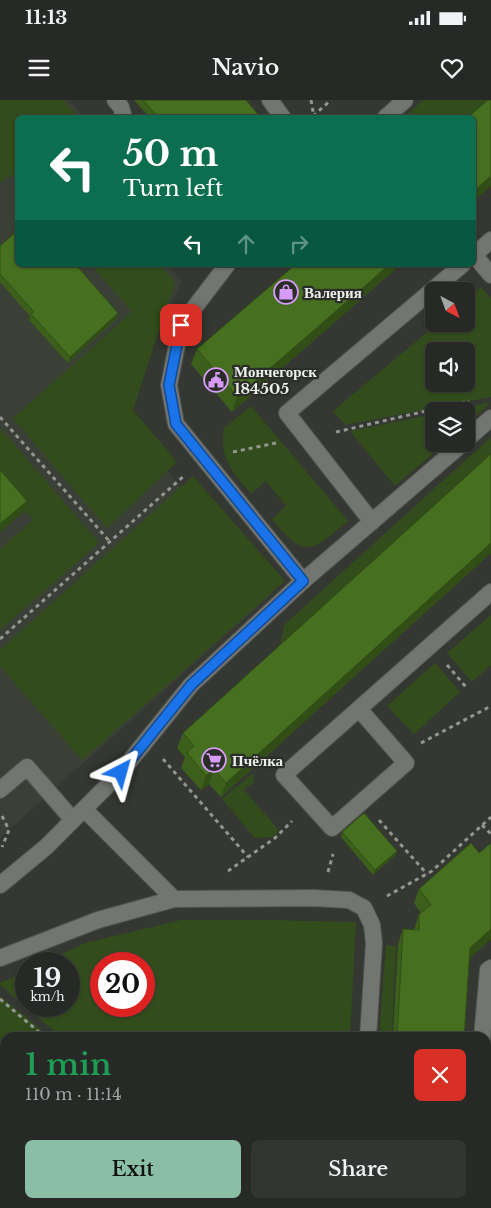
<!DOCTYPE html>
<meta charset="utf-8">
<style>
body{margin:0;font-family:"Libre Baskerville",serif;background:#333532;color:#f1f3f6;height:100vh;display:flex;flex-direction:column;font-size:19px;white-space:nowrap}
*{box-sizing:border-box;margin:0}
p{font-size:16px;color:#a4a6a7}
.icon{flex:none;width:28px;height:28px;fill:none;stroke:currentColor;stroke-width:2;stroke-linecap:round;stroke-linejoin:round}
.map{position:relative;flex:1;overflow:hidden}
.drawer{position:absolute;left:0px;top:932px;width:491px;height:176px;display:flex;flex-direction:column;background:#272926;border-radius:15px 15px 0 0;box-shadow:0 1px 4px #0004,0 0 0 1px #434543}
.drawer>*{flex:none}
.top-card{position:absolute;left:15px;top:15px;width:461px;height:152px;border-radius:8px;box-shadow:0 1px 4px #0004,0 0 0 1px #434543;background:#0b6e4f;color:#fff;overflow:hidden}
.needle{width:32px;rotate:139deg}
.controls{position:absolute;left:425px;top:182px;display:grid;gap:10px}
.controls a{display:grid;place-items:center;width:50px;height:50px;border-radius:8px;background:#272926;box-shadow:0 1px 4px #0004,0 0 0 1px #434543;font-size:25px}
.speed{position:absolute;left:15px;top:852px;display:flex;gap:10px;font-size:25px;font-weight:700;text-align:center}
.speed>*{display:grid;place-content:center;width:65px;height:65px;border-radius:50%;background:#272926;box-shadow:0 1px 4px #0004,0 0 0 1px #434543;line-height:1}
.speed small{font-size:12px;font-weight:400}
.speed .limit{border:8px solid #d22;background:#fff;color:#111}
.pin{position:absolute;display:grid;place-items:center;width:42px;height:42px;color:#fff;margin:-21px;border-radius:10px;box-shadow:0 2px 8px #0006}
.me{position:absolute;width:55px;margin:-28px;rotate:39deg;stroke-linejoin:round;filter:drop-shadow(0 0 4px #0008)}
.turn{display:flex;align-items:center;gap:18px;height:105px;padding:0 25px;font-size:22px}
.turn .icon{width:65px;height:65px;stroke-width:2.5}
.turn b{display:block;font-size:35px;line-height:42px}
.lanes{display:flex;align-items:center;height:48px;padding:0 25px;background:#0003;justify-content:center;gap:25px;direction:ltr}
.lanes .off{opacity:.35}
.round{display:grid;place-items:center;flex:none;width:52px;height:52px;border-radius:8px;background:#333532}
.head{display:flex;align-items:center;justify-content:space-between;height:85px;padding:0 25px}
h1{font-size:30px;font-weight:600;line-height:38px;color:#1e9e55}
.action{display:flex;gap:10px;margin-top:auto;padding:10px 25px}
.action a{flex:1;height:58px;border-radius:8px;background:#8abfa5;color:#111;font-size:20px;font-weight:600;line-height:58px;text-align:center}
.action a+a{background:#333532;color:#f1f3f6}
.status{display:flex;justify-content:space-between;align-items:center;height:35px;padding:0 25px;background:#272926;direction:ltr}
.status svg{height:14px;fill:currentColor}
header{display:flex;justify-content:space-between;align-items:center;height:65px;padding:0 25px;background:#272926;font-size:22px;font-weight:600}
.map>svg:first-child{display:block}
.built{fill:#3a4036}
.green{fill:#324d1b;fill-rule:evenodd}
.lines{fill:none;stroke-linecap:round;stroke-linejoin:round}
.lane-casing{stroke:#525451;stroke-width:18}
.path{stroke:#939692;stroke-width:3;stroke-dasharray:4 4;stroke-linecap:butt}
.lane{stroke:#727570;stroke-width:16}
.wall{fill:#3c601b}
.shaded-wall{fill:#314e16}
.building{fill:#46701f;stroke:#314e16}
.route-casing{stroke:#114b97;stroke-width:12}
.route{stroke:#1a73e8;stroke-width:9}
.labels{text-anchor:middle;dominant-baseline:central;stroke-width:4.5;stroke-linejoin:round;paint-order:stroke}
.poi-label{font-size:15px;font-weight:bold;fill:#edefec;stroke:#2a2d28;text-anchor:start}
</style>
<div class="status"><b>11:13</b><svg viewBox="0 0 49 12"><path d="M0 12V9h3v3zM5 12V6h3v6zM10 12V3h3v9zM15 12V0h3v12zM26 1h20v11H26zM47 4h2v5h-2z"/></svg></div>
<header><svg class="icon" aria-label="menu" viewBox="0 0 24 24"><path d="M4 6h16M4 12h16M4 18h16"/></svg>Navio<svg class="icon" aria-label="heart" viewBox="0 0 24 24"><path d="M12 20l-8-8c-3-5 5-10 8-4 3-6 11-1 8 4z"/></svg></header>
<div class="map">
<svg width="491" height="1108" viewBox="0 0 491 1108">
<rect width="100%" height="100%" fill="#343732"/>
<polygon class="built" points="0,0 69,0 85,17 18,18 18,165 167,165 182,181 120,316 273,493 0,738"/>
<g class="green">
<polygon points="0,0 63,0 78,17 18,18 17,82 11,75 0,82"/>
<polygon points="423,0 491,0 473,17 403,18"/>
<polygon points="91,165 160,165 175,182 133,310 177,362 107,428 13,318 132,212"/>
<path d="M481,187L491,199V297L345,325L333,311L437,224H466V199ZM434,251H466V284H434Z"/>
<polygon points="491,302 466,325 466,311 446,311"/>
<path d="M251,306L348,421C312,451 305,461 272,419L286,406L266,381L251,394C233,371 219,360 224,328Z"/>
<polygon points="434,314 434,344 444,344 395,386 350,331"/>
<polygon points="0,328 99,443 0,530 0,449 33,420 0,383"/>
<polygon points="491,337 491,361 279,553 284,525"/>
<polygon points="193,376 285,481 82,660 0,566 0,550"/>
<polygon points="491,515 491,565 472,582 447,553"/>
<polygon points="435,563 460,592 414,634 387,606"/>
<polygon points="253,673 254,682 244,690 279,730 273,737 255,738 222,699"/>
<path d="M181,820H268L356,822L350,937H61L0,885V883L26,871V906H69V864H41L85,843ZM101,864H144V906H101Z"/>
<polygon points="386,845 396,846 392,937 379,937"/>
<polygon points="0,896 50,937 5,938 5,1104 243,1104 248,1108 0,1108"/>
<polygon points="254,1104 341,1104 340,1108 259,1108"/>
</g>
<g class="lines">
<g class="lane-casing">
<g id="lane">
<polyline points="115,0 121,7 124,18"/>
<polyline points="270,0 283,18"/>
<polyline points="385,18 405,0"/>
<polyline points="474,155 491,175"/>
<polyline points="474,155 491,140"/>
<polyline points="227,165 181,225 169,285 176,324 303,481"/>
<polyline points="466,340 491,318"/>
<polyline points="372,422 287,313 462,165"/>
<polyline points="359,609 406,663 332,728 284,675 491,492"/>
<polyline points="0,690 27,667 73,720"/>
<polyline points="84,709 174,799"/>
<polyline points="0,785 46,747 121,672 191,585 303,481 462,344"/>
<polyline points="0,858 98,820 174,799 313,798 349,800 364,808 372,825 374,843 368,938"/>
<polyline points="482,938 488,870 491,868"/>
<polyline points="357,1108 357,1104"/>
<polyline points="473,1108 473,1104"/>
</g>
</g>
<g class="path">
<polyline points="311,0 314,17"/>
<polyline points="313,16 331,0"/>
<polyline points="0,317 110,442"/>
<polyline points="336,332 469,301"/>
<polyline points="233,352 276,343"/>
<polyline points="0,539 185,375"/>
<polyline points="447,565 466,587"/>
<polyline points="421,643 491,606"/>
<polyline points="163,659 248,757"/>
<polyline points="2,716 9,730 2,747"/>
<polyline points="379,720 427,774"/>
<polyline points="482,725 491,734"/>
<polyline points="228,771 275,738 292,721"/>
<polyline points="328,772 333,754"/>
<polyline points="387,796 432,771 491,717"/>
<polyline points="0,899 46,938"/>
<polyline points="486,1061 491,1061"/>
<polyline points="248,1104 253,1108"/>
</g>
<use href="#lane" class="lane"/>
</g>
<g class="wall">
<polygon points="134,0 246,0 261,18 150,18"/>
<polygon points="0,146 118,213 116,219 68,263 29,220 30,216 0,182"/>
<polygon points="295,165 400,165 232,312 191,264 197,249"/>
<polygon points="491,354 491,453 221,697 209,684 201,690 181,668 185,657 177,648 183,633"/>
<polygon points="342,732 397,751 395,756 373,775 341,737"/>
<polygon points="419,789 469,859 464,938 393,938 398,844 403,829 414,830 419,814 421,813 414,803"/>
<polygon points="384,1104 452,1104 451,1108 384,1108"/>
</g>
<g class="shaded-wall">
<polygon points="491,76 491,86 474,101 474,91"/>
<polygon points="389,165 400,165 232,312 237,297"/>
<polygon points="118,213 116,219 68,263 70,257"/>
<polygon points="27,401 23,412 0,432 0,424"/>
<polygon points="491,443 491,453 221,697 226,683"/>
<polygon points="214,669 209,684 201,690 206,676"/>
<polygon points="397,751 395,756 373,775 375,770"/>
<polygon points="491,829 491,839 465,863 470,848"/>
</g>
<g class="building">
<polygon points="143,0 246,0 261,18 152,18 155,14"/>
<polygon points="488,0 491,0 491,76 474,91 474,18 467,18"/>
<polygon points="18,130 18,165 76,165 118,213 70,257 31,214 34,212 0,174 0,146"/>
<polygon points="295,165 389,165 237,297 197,249"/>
<polygon points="491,354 491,443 226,683 214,669 206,676 187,653 194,646 183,633"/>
<polygon points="0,370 27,401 0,424"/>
<polygon points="364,713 397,751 375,770 342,732"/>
<polygon points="471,743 479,753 491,743 491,829 470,848 464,938 397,938 403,829 419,830 419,814 431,805 419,789"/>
<polygon points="389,1104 452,1104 451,1108 389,1108"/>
</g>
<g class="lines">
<g class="route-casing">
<polyline id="route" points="121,672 191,585 303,481 176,324 169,285 181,225"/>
</g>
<use href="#route" class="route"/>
</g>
<defs>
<g id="shop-ring" transform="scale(1.25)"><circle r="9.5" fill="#2a2d28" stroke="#d79bf9" stroke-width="1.5"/><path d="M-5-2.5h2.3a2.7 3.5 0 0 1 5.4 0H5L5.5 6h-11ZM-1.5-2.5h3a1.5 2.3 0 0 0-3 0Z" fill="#d79bf9"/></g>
<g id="civic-ring" transform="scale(1.25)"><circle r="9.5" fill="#2a2d28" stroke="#d79bf9" stroke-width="1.5"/><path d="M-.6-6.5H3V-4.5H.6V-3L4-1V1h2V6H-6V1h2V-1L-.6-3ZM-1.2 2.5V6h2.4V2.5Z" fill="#d79bf9"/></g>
<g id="supermarket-ring" transform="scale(1.25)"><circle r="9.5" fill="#2a2d28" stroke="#d79bf9" stroke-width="1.5"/><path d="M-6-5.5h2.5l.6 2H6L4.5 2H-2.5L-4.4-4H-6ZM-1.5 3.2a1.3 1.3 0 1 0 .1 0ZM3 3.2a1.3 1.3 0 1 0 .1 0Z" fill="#d79bf9"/></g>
</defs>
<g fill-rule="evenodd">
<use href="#shop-ring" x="286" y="192"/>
<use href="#civic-ring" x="216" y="280"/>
<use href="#supermarket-ring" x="214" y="660"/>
</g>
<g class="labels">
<g class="poi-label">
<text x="304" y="192">Валерия</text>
<text x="234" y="271">Мончегорск<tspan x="234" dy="17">184505</tspan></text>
<text x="232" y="660">Пчёлка</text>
</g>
</g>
</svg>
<div class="controls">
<a><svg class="needle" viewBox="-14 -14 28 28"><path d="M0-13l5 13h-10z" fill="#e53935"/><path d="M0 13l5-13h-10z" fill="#a4a6a7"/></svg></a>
<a><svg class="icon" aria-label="sound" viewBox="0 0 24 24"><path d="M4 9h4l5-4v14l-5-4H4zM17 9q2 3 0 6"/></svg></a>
<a><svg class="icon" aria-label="layers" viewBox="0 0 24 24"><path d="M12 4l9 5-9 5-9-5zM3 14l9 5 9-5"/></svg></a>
</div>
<div class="speed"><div>19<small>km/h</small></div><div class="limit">20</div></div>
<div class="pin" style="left:181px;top:225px;background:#d93025"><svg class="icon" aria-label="arrive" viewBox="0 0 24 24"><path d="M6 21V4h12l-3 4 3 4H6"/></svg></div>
<svg class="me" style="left:121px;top:672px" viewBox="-20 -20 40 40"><path d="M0-17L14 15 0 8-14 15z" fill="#1a73e8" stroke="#fff" stroke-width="4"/></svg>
<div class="top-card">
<div class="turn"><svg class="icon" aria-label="left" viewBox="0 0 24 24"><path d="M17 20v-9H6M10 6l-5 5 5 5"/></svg><div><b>50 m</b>Turn left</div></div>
<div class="lanes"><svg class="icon" aria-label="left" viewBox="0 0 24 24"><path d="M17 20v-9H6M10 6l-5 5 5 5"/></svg><svg class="icon off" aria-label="ahead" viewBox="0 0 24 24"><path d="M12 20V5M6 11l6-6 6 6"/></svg><svg class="icon off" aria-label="right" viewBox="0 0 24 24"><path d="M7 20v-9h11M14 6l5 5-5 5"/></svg></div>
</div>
<section class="drawer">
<div class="head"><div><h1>1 min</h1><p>110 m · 11:14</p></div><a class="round" style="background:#d93025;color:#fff"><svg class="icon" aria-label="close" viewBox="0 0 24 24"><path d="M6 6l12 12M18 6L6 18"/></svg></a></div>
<div class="action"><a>Exit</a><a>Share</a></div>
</section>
</div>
